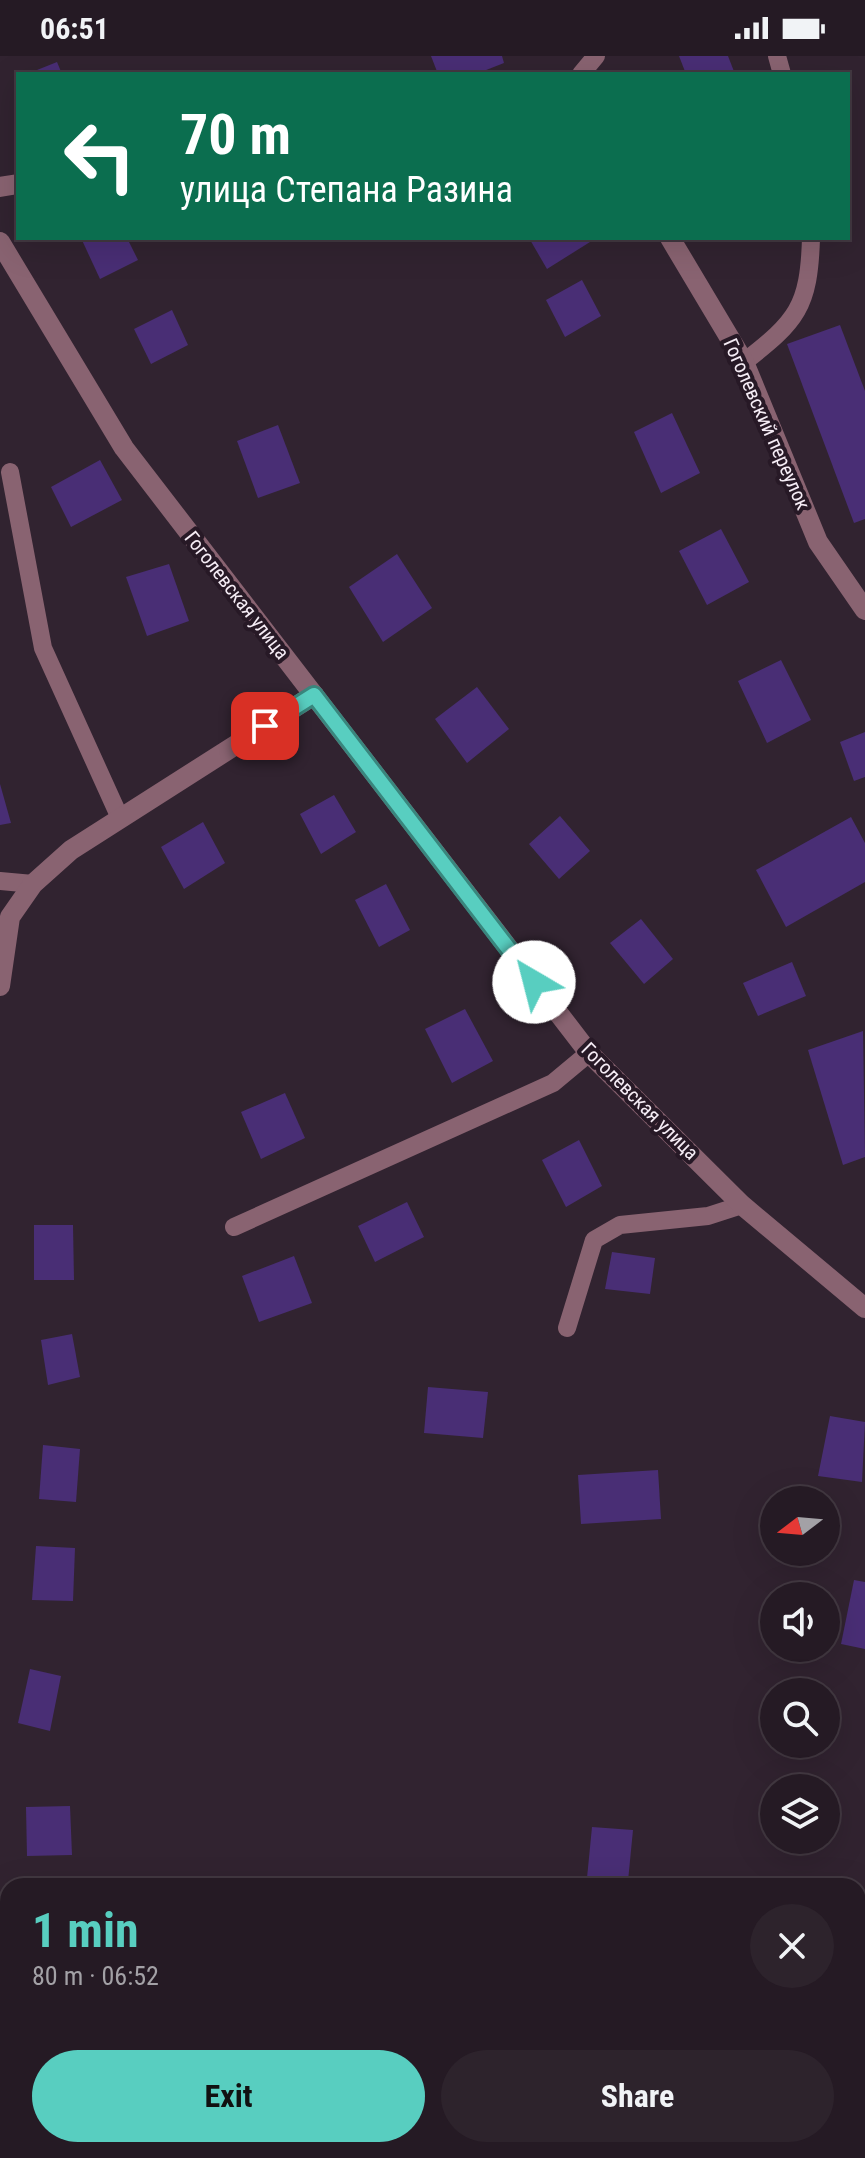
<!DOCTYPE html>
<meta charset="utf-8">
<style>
body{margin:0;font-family:"Roboto Condensed",sans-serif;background:#2d232c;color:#f1f3f6;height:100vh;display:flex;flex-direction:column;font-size:30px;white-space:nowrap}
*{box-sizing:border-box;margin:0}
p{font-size:26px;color:#a3a1a6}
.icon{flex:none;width:44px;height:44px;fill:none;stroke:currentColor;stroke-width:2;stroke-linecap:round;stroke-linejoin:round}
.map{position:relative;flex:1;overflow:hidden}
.sheet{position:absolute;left:0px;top:1822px;width:866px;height:280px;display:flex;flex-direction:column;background:#251a24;border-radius:24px 24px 0 0;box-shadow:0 8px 32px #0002,0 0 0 2px #423841}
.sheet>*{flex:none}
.top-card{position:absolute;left:16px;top:16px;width:834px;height:168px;border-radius:0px;box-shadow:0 8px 32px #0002,0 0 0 2px #423841;background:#0b6e4f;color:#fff;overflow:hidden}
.needle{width:52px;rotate:254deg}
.fabs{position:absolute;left:760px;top:1430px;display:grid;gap:16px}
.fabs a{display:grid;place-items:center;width:80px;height:80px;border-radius:50%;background:#251a24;box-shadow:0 8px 32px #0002,0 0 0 2px #423841;font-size:40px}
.pin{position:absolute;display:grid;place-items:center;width:68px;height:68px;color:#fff;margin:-34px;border-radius:16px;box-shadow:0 4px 12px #0006}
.me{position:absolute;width:88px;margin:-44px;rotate:323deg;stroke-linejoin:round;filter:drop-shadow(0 0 6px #0008)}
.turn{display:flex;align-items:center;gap:28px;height:168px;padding:0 32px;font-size:36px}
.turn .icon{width:104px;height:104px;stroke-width:2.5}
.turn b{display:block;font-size:56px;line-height:68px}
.round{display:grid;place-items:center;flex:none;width:84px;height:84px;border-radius:42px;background:#2d232c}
.summary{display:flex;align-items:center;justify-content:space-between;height:136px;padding:0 32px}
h1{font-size:48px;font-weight:700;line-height:60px;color:#58cec0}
.cta{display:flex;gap:16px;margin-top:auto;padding:16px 32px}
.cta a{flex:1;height:92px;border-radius:48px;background:#58cec0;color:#111;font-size:32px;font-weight:700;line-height:92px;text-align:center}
.cta a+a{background:#2d232c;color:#f1f3f6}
.status{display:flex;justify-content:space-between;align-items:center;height:56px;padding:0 40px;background:#251a24;direction:ltr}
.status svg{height:22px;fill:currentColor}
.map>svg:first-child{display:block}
.building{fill:#492e75}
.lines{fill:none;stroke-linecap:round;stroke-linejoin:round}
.lane{stroke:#896371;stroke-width:18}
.street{stroke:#896371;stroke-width:20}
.route-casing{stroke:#39867d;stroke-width:20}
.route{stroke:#58cec0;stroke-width:14}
.labels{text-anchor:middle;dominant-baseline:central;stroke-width:8;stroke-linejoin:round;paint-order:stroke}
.street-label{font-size:20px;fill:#f5ecf5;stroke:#271926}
</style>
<div class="status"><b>06:51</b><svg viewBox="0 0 49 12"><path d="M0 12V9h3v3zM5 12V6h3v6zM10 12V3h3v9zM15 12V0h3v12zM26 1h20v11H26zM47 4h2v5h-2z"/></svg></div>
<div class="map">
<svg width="865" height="2102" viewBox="0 0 865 2102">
<rect width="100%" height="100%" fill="#312330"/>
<g class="building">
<polygon points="431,0 502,0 504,7 476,18 438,18"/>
<polygon points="679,0 728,0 735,18 686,18"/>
<polygon points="57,6 62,18 27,18"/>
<polygon points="81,182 127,182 138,204 100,223"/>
<polygon points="529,182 588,182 590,186 547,213"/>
<polygon points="582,224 601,260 565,281 546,244"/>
<polygon points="172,254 188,289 151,308 134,273"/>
<polygon points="840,269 865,335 865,463 854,467 787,288"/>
<polygon points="672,357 700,417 661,437 634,376"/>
<polygon points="278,369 300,427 258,442 237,385"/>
<polygon points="100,404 122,444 71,471 51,431"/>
<polygon points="721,473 749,526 707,549 679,495"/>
<polygon points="397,498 432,552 383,586 349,531"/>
<polygon points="169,508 189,565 147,580 126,521"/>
<polygon points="781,604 811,664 767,687 738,625"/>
<polygon points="477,631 509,673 467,707 435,663"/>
<polygon points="865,676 865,721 854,725 840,686"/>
<polygon points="0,728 11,767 0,769"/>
<polygon points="334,739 356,776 321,798 300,758"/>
<polygon points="560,760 590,795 559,823 529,788"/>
<polygon points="851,761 865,787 865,826 786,871 756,814"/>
<polygon points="203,766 225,807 184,833 161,791"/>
<polygon points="386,828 410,874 379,891 355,844"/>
<polygon points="641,863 673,903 644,928 610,887"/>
<polygon points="792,906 806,940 758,960 743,927"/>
<polygon points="465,953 493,1005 452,1027 425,973"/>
<polygon points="863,975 865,1101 843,1109 808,994"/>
<polygon points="285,1037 305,1082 261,1103 241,1056"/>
<polygon points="579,1084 602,1130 566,1151 542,1104"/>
<polygon points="407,1146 424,1181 375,1206 358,1170"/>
<polygon points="34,1169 73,1169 74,1224 34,1224"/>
<polygon points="612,1196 655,1202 650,1238 605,1233"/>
<polygon points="294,1200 312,1247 259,1266 242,1220"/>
<polygon points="72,1278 80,1321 48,1329 41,1284"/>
<polygon points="428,1331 488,1336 483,1382 424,1377"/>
<polygon points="830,1360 865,1366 862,1426 818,1420"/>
<polygon points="43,1389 80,1393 76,1446 39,1443"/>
<polygon points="658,1414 661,1463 581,1468 578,1419"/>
<polygon points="36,1490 75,1492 73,1545 32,1544"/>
<polygon points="854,1524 865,1526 865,1593 841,1588"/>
<polygon points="30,1613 61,1620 50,1675 18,1667"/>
<polygon points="70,1750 72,1799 27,1800 26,1751"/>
<polygon points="592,1771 633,1774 628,1825 587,1822"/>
</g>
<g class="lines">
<g class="lane">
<polyline points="777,0 782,18"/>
<polyline points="581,18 596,0"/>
<path d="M744,306C797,265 809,251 811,182"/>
<polyline points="10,416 43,592 120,762"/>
<polyline points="0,825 33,828"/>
<polyline points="234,1171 553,1027 589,997"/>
<polyline points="567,1272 594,1184 620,1169 708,1160 742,1149"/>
</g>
<g class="street">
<polyline points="0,131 18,128"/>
<polyline points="670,182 744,306 818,486 865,554"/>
<polyline points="0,186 124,392 589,997 742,1149 865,1252"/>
<polyline points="0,930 10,861 33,828 71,794 314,639"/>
</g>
</g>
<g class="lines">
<g class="route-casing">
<polyline id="route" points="265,670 314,639 534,926"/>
</g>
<use href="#route" class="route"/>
</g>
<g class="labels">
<g class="street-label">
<text transform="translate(767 368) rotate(66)">Гоголевский переулок</text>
<text transform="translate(237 539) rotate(52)">Гоголевская улица</text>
<text transform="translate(640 1045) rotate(45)">Гоголевская улица</text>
</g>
</g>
</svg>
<div class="fabs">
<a><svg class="needle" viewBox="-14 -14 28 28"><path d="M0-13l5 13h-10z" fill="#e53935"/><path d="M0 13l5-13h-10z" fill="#a3a1a6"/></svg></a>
<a><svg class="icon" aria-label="sound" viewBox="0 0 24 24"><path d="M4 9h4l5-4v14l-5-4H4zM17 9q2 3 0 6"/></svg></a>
<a><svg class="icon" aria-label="search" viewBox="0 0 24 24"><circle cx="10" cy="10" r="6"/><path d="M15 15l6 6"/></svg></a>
<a><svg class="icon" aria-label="layers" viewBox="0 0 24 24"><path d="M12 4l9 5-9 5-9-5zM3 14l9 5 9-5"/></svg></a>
</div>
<div class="pin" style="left:265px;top:670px;background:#d93025"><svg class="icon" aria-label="arrive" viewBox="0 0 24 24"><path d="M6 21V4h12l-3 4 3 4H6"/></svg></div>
<svg class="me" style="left:534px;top:926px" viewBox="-20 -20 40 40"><circle r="19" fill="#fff"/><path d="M0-13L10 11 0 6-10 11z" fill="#58cec0"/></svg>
<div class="top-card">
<div class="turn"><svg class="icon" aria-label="left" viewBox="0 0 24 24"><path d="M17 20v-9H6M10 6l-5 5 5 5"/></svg><div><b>70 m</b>улица Степана Разина</div></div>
</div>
<section class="sheet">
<div class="summary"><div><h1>1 min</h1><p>80 m · 06:52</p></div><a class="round"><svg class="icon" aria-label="close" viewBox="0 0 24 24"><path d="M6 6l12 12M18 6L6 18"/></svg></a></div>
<div class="cta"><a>Exit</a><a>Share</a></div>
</section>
</div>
